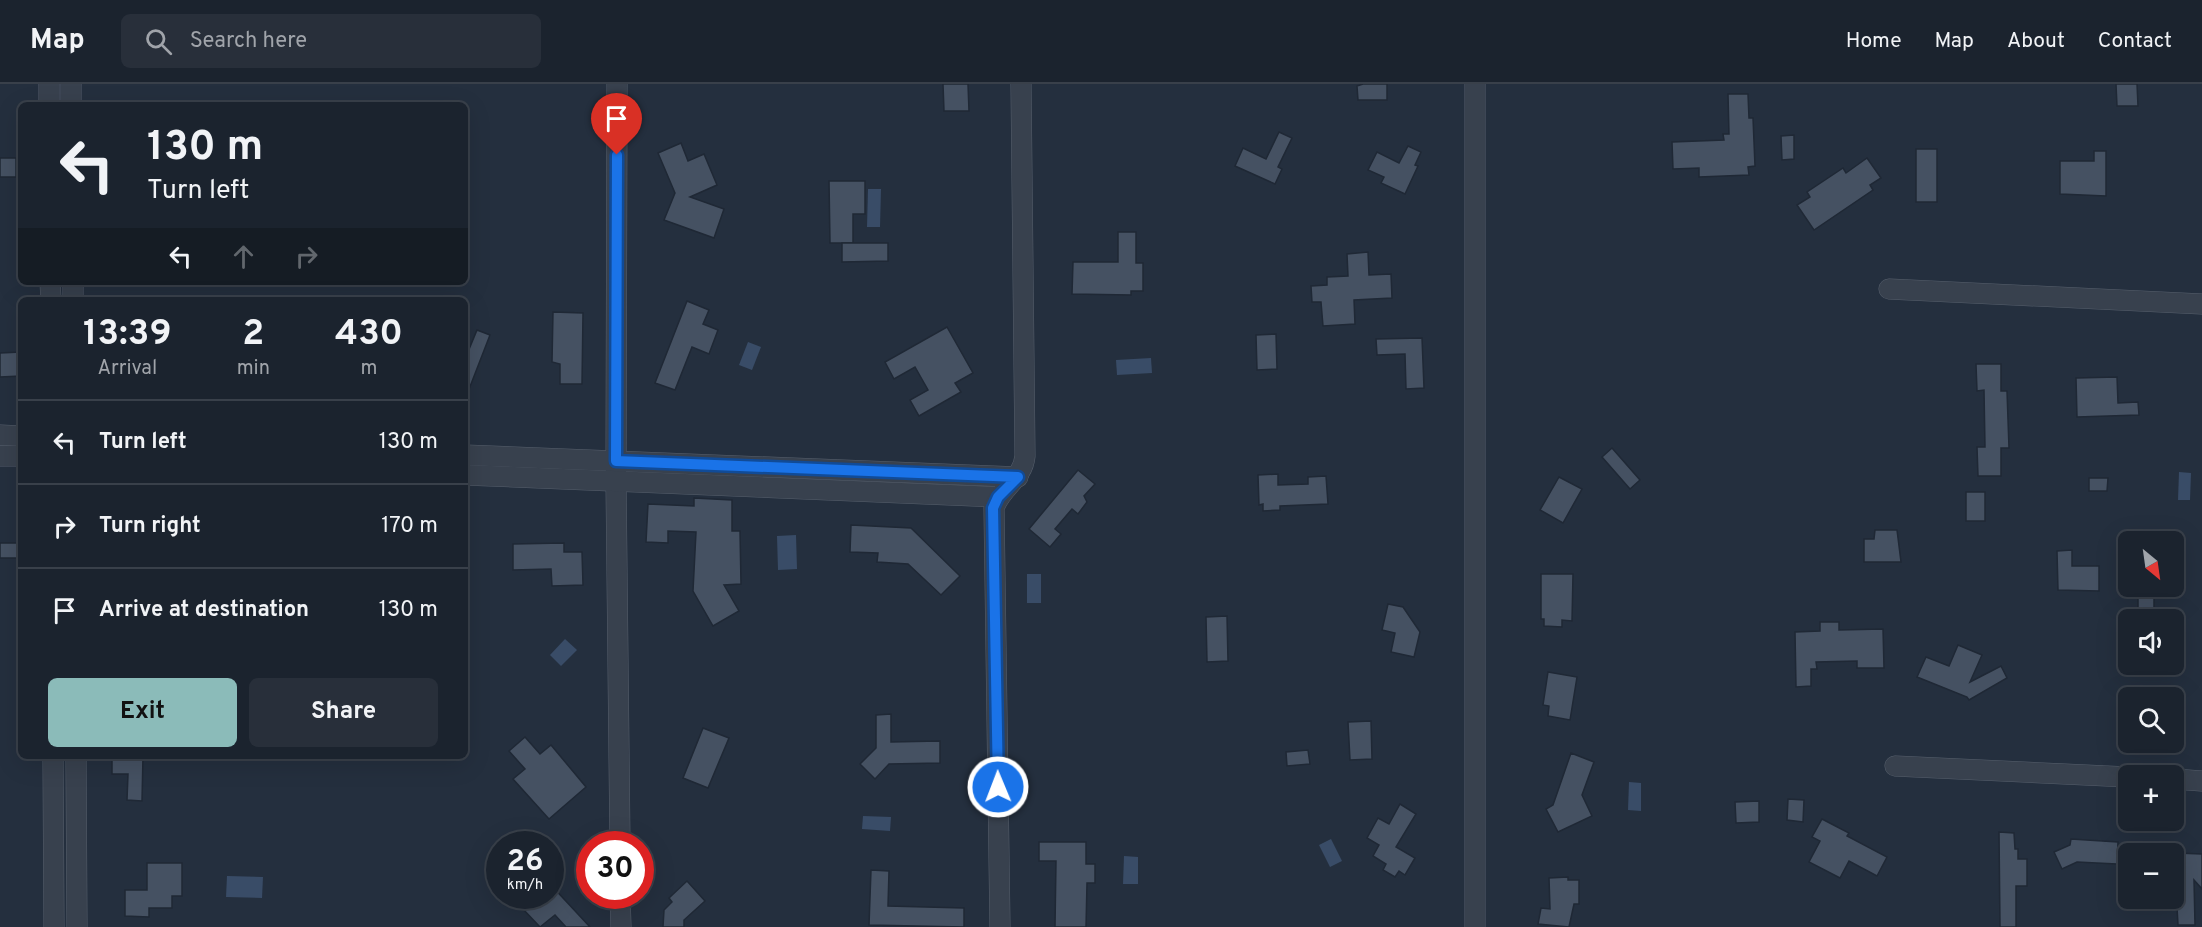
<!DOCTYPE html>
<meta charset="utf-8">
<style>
body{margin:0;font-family:Overpass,sans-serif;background:#282f3a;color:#f1f3f6;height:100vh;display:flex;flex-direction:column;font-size:22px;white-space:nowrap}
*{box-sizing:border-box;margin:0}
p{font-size:20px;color:#a0a4aa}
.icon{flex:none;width:33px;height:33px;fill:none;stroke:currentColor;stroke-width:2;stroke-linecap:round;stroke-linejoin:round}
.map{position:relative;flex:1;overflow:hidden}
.details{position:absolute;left:18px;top:213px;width:450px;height:462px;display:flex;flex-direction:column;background:#1b232e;border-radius:9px;box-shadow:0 6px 24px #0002,0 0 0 2px #39404a}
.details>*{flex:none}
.guide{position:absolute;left:18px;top:18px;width:450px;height:183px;border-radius:9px;box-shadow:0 6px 24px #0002,0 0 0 2px #39404a;background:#1b232e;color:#f1f3f6;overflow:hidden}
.needle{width:39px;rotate:151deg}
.buttons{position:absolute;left:2118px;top:447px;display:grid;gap:12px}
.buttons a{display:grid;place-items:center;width:66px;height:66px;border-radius:9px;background:#1b232e;box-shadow:0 6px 24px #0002,0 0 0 2px #39404a;font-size:30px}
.speed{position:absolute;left:486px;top:747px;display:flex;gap:12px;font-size:30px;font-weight:700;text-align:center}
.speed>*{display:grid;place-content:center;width:78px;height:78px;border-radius:50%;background:#1b232e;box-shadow:0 6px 24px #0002,0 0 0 2px #39404a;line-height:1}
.speed small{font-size:15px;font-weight:400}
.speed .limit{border:9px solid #d22;background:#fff;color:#111}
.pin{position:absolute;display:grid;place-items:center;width:51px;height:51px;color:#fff;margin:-62px -26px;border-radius:50% 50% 50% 0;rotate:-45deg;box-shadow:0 0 6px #0007}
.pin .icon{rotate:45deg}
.me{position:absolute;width:66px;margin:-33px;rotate:359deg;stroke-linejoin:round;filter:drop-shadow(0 0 4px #0008)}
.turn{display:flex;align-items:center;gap:21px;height:126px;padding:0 30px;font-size:27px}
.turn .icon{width:78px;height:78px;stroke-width:2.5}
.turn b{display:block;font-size:42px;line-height:51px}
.lanes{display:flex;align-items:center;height:57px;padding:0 30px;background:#0003;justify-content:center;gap:30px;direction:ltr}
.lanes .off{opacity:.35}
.eta{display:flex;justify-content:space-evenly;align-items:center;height:102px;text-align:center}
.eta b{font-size:36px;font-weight:700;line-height:42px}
.button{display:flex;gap:12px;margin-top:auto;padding:12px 30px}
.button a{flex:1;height:69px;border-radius:9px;background:#8bbbb9;color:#111;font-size:24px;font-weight:700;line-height:69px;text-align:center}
.button a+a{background:#282f3a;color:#f1f3f6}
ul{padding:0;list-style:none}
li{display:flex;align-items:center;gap:18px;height:84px;padding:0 30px;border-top:2px solid #39404a}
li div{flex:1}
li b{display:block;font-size:22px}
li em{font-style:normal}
header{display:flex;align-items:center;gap:36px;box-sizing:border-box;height:84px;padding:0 30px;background:#1b232e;border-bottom:2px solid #39404a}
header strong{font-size:28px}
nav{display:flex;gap:33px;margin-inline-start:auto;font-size:21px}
.search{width:420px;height:54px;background:#282f3a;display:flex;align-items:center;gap:15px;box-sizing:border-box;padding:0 21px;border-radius:9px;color:#a0a4aa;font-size:22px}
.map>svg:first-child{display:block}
.water{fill:#394c67}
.building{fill:#455162;stroke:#1f2835;stroke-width:1.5}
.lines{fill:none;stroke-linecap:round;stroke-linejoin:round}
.minor-casing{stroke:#565f6c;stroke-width:21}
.minor{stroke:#38414e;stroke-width:20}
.route-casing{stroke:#114b97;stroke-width:15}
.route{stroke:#1a73e8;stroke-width:10}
</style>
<header>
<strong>Map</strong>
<div class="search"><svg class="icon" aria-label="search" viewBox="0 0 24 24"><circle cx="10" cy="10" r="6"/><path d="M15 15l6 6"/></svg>Search here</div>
<nav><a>Home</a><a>Map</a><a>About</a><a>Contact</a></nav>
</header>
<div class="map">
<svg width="2202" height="843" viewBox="0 0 2202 843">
<rect width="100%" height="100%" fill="#242f3e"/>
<g class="water">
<polygon points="868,105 881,105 880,143 867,143"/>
<polygon points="748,258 761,263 752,286 739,281"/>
<polygon points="1151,274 1152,289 1117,291 1116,276"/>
<polygon points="2179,388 2191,389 2190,416 2178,416"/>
<polygon points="796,451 797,485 778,486 777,452"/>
<rect x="1027" y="490" width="14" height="29"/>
<polygon points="565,555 577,566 561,582 550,571"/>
<polygon points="1629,698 1641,699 1641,727 1628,726"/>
<polygon points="863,732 891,733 890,747 862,745"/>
<polygon points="1331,755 1342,777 1330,783 1319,761"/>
<polygon points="1124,772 1138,773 1138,800 1123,800"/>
<polygon points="227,792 263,793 262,814 226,813"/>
</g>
<g class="building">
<polygon points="943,0 968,0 969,27 944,27"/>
<polygon points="1363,0 1387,0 1387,16 1358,16 1357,2"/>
<polygon points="2116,0 2137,0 2138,22 2117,22"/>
<polygon points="1728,10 1748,10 1749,34 1753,34 1755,82 1748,83 1749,91 1699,93 1699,84 1673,85 1672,58 1724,56 1723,50 1729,50"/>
<polygon points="1279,48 1292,54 1278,83 1282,85 1275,100 1235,82 1243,64 1266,75"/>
<polygon points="1794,51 1794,75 1782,76 1781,52"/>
<polygon points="681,59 688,77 704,70 717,101 690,113 724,125 714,154 664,136 675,109 658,69"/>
<polygon points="1408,62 1421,68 1415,81 1418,82 1405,110 1381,99 1384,93 1368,86 1377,68 1399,79"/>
<rect x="1916" y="65" width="21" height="53"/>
<polygon points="2094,67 2106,67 2106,112 2060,110 2060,77 2094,77"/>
<rect x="0" y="74" width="16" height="19"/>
<polygon points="1867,74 1881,94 1870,101 1873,106 1814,146 1797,121 1810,113 1807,108 1843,84 1846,89"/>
<polygon points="829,97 865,97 865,130 853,130 853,159 830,159"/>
<polygon points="1118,148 1136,148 1136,179 1143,179 1143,207 1131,207 1131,211 1072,210 1073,178 1118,178"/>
<polygon points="842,159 888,159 888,177 842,178"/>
<polygon points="1368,168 1369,191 1391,190 1392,214 1354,216 1355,240 1323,242 1321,218 1312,218 1311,202 1327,201 1327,193 1348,192 1347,170"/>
<polygon points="687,217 709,226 703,240 718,246 709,270 692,263 675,306 655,299"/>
<polygon points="553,228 583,229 582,300 560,300 560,280 552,278"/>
<polygon points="947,243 973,289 955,299 961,308 919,332 910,316 928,306 915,283 894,295 885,278"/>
<polygon points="477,246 490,251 466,313 465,275"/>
<polygon points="1276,250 1277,285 1257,286 1256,251"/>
<polygon points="1422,254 1424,304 1406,305 1405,270 1377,271 1376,255"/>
<polygon points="21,268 21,292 0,293 0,269"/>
<polygon points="1976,280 2001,280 2001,307 2007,307 2009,364 2001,364 2001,392 1978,392 1977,363 1985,363 1984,306 1977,307"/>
<polygon points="2117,293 2118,319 2138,318 2139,331 2077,333 2076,294"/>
<polygon points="1612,364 1640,396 1630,405 1602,373"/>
<polygon points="1078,386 1095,400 1084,412 1087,418 1078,430 1072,425 1055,445 1061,450 1050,463 1029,445"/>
<polygon points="1278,390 1278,401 1308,400 1308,393 1326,392 1328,420 1280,422 1280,426 1263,427 1263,420 1259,421 1258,391"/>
<polygon points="1559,393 1582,405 1563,439 1540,426"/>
<polygon points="2089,394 2108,394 2107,407 2089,407"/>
<rect x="1966" y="408" width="19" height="29"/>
<polygon points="694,414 732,416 732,447 740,447 741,500 724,501 739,527 713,542 693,507 696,448 668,447 668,459 646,458 648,420 694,422"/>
<polygon points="851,441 911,444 960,492 941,511 908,480 877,478 878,469 850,468"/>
<polygon points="1875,446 1897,446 1901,478 1864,478 1864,455 1874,455"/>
<rect x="0" y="459" width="17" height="15"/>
<polygon points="564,459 564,468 582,468 583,501 552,502 551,485 513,486 513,460"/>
<polygon points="2072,466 2072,482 2099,482 2099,507 2058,506 2057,467"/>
<polygon points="1541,490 1573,490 1572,537 1562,536 1562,543 1544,542 1544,535 1541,535"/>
<rect x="2138" y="502" width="16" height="23"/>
<polygon points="1388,520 1403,523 1420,548 1414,573 1391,568 1395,549 1382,546"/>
<polygon points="1227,532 1228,577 1207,578 1206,533"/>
<polygon points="1820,538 1839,538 1839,546 1883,545 1884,584 1857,584 1857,577 1816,578 1817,585 1811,585 1811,602 1796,603 1795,548 1820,547"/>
<polygon points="1958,561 1982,571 1970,598 2001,582 2007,594 1969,616 1967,613 1917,593 1926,573 1949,582"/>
<polygon points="1548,588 1577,593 1570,636 1548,632 1549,622 1543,621"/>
<polygon points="891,630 891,658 940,657 940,679 889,680 875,695 860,680 876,664 876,631"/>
<polygon points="1371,637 1372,675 1350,676 1348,638"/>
<polygon points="703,644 729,654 708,704 683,694"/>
<polygon points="525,653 540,670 551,661 586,703 549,735 513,695 525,685 509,667"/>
<polygon points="1308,666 1310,680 1287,682 1286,668"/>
<polygon points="1571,669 1594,678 1582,711 1592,732 1558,748 1546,725 1553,721"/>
<polygon points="112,672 143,672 142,717 127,716 128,690 112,690"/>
<polygon points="1788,715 1804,716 1803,738 1787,736"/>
<polygon points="1759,717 1759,738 1736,739 1735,718"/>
<polygon points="1400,720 1416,730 1396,763 1415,774 1405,791 1399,787 1395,793 1383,786 1386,780 1373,772 1379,761 1367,754 1378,734 1389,740"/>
<polygon points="1822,735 1849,749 1847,752 1887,773 1877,792 1849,777 1840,794 1809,778 1820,757 1812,753"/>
<polygon points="1999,748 2014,749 2015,765 2018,765 2018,775 2027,775 2027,802 2016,802 2016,843 2000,843"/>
<polygon points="2071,755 2118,758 2117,780 2077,778 2062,785 2054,768 2070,761"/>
<polygon points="1039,758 1086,758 1086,780 1095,780 1095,799 1087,799 1086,843 1055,843 1056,777 1039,777"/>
<polygon points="2176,769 2202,770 2202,805 2194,796 2195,841 2178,841 2177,823 2182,823 2181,789 2176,789"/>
<polygon points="147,779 182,779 182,812 172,812 172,824 149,824 149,833 125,832 125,806 147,806"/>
<polygon points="871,786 889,787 888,822 964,824 964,843 869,841"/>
<polygon points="1568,793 1568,796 1579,796 1579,820 1574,820 1569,843 1538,840 1541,824 1550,825 1549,794"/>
<polygon points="687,797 705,817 684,836 684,843 663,843 664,826 672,818 669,814"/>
<polygon points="550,800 590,843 566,843 555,831 540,843 523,825 539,812 550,812"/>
</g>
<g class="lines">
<g class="minor-casing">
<g id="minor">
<polyline points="49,0 49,21"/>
<polyline points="71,0 71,21"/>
<polyline points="617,0 616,397 620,760"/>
<polyline points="50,198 51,216"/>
<polyline points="73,198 73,216"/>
<polyline points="1889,205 2202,220"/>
<polyline points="0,351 21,352"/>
<polyline points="465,371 1018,393"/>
<polyline points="0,372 21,372"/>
<polyline points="465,391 998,413"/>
<polyline points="53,672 54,843"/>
<polyline points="76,672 77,843"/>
<polyline points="1895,682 2128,693"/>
<polyline points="2174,695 2202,697"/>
<polyline points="620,812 621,843"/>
<path d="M1000,843L994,424C1001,403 1023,395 1025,372L1021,0"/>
<polyline points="1475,843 1475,0"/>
</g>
</g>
<use href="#minor" class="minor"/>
</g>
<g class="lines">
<g class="route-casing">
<polyline id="route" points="617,71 616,377 1018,393 998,413 993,424 998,703"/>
</g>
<use href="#route" class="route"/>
</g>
</svg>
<div class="buttons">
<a><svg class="needle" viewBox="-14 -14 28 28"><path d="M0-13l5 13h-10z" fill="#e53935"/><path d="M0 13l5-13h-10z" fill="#a0a4aa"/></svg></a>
<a><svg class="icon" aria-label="sound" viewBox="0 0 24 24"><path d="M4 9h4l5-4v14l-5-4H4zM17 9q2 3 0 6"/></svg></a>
<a><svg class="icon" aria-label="search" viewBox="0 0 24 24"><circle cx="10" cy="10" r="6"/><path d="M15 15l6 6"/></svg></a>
<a>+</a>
<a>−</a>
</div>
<div class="speed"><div>26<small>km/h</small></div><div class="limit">30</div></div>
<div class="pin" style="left:617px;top:71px;background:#d93025"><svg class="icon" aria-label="arrive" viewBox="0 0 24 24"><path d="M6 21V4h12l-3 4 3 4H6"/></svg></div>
<svg class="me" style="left:998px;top:703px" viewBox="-20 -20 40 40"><circle r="17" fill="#1a73e8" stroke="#fff" stroke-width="3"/><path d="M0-11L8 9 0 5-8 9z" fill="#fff"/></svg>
<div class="guide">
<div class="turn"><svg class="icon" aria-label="left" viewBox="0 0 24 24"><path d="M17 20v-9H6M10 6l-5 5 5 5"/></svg><div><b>130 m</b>Turn left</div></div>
<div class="lanes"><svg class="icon" aria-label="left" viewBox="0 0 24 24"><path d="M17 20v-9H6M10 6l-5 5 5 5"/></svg><svg class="icon off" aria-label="ahead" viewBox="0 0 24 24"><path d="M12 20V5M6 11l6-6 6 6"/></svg><svg class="icon off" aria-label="right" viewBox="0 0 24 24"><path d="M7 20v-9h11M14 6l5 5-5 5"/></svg></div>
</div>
<section class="details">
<div class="eta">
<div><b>13:39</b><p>Arrival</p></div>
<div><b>2</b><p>min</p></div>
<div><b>430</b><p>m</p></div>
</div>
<ul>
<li><svg class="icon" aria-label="left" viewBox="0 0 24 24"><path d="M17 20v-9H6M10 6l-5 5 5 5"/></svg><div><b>Turn left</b></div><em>130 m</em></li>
<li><svg class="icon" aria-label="right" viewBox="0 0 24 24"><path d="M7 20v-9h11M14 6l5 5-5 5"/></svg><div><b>Turn right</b></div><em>170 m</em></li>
<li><svg class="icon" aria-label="arrive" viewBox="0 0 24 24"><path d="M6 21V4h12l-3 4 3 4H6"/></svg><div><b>Arrive at destination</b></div><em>130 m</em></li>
</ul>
<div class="button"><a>Exit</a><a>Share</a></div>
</section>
</div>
